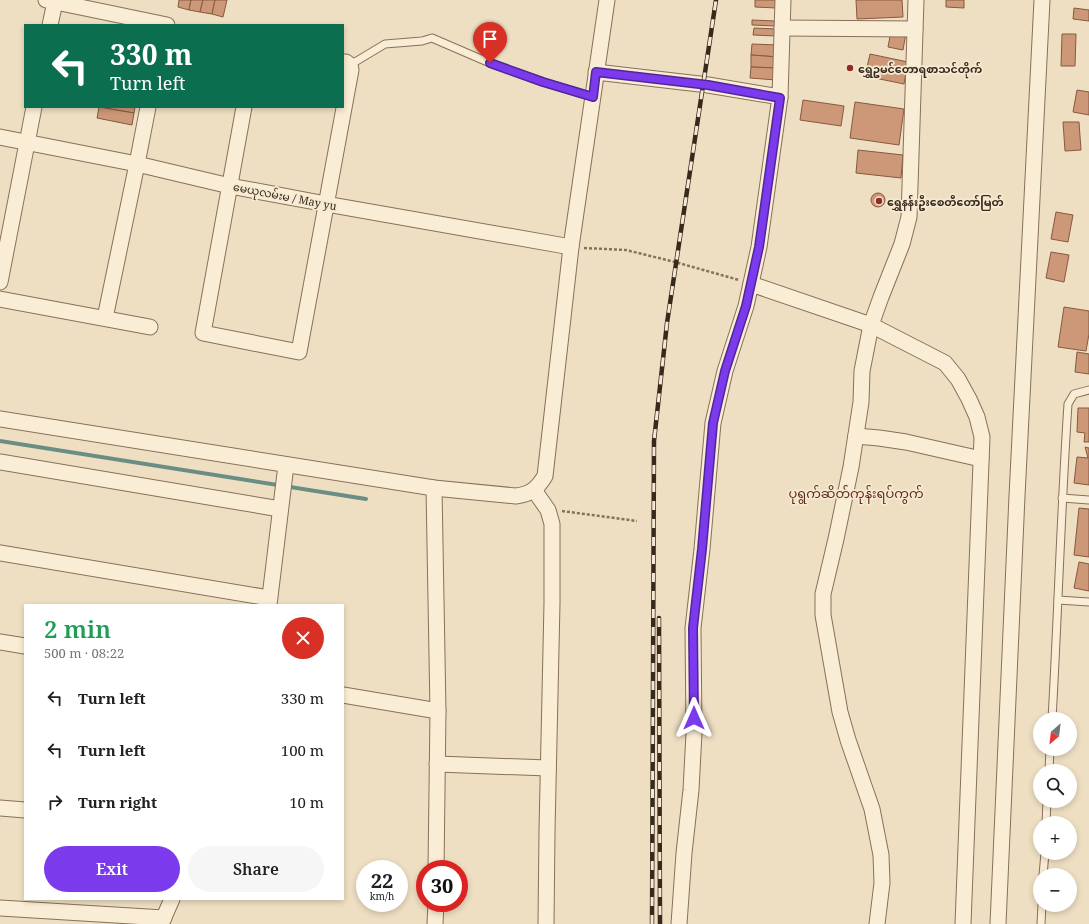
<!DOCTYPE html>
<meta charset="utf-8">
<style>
body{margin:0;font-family:"Noto Serif","Noto Sans Myanmar",serif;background:#f6f6f6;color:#202124;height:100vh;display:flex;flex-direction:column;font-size:15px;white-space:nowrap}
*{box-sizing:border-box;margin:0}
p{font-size:13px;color:#757577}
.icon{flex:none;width:22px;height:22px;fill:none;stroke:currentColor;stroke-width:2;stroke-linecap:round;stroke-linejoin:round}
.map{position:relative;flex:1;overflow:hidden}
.sheet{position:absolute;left:24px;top:604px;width:320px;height:296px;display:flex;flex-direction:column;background:#fff;border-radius:0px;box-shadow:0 2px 6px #0003}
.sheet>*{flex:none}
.banner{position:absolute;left:24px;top:24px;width:320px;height:84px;border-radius:0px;box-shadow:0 2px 6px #0003;background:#0b6e4f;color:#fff;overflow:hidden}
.needle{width:26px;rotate:208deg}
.buttons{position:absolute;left:1033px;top:712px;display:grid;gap:8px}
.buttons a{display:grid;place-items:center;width:44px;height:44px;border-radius:50%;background:#fff;box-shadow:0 2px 6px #0003;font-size:20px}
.speed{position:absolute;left:356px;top:860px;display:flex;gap:8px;font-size:20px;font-weight:700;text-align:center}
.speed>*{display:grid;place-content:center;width:52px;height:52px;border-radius:50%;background:#fff;box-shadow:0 2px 6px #0003;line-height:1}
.speed small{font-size:10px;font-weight:400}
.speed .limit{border:6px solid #d22;background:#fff;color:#111}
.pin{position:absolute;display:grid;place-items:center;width:34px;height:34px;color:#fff;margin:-41px -17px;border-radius:50% 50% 50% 0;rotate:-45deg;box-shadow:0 0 4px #0007}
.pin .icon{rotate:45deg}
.me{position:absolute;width:44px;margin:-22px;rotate:0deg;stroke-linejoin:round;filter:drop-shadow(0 0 3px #0008)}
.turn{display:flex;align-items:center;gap:14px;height:84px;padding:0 20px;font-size:18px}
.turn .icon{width:52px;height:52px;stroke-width:2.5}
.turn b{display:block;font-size:28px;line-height:34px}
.round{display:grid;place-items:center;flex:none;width:42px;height:42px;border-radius:21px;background:#f6f6f6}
.headline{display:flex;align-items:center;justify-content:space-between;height:68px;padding:0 20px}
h1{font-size:24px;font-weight:600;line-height:30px;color:#1e9e55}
.button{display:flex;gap:8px;margin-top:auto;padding:8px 20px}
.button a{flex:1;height:46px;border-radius:24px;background:#7c3aed;color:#fff;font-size:16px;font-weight:600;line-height:46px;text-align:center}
.button a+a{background:#f6f6f6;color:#202124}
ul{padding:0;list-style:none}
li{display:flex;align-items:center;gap:12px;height:52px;padding:0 20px}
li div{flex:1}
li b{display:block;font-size:15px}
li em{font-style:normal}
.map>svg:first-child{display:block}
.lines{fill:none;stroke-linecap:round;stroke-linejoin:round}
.stream{stroke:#6b8e84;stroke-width:4}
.building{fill:#cc9877;stroke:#87593f}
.service-casing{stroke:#887059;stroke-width:9}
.minor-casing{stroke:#887059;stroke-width:17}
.path{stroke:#887059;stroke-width:2.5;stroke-dasharray:3 2;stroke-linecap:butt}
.service{stroke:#f9edd5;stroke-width:7}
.minor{stroke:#f9edd5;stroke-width:15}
.rail-casing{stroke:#37291d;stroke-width:4.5}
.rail{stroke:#f5ead1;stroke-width:3;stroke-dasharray:9;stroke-linecap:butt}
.route-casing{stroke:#51269a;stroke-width:10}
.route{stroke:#7c3aed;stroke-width:7}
.poi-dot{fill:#97292d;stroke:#f5ead1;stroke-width:1.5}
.labels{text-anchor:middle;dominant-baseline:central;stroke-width:3.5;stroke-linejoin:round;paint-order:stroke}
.poi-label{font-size:11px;font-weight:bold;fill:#37291d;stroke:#f5ead1;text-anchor:start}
.street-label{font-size:11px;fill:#37291d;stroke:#f5ead1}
.quarter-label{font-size:13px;fill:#64291d;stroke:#f5ead1}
</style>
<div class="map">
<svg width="1089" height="924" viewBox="0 0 1089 924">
<rect width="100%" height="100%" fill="#eedfc2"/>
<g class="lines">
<polyline class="stream" points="0,441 366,499"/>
</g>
<g class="building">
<polygon points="179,0 191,0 189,10 178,7"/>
<polygon points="191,0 203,0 200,12 189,10"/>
<polygon points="203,0 215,0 212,14 200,12"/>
<polygon points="215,0 227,0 223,17 212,14"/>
<polygon points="755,0 776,0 776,8 755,7"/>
<polygon points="856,0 902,0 903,17 857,19"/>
<polygon points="946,0 964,0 964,8 946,7"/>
<polygon points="1074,8 1089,10 1089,21 1073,19"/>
<polygon points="752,20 775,21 775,26 752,25"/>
<polygon points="754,28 777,29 776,36 753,35"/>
<polygon points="891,31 906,33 903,50 888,47"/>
<polygon points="1062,34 1076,34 1075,66 1061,66"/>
<polygon points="752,44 778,45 778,57 751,55"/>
<polygon points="870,54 908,62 904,84 865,76"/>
<polygon points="751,55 778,57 777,68 751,67"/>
<polygon points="751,67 777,68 776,80 750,78"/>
<polygon points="1077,90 1089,92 1089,115 1073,112"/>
<polygon points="803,100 844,106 841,126 800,120"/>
<polygon points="855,102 904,109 899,145 850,138"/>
<polygon points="99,107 135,107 134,113"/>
<polygon points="99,107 134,113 132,125 97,118"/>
<polygon points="1063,122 1079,122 1081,150 1065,151"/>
<polygon points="858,150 903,155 901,178 856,173"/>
<circle cx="878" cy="200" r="7"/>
<polygon points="1056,212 1073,215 1068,242 1051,239"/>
<polygon points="1051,252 1069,255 1064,282 1046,278"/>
<polygon points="1064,307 1089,311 1089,334 1086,351 1058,347"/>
<polygon points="1077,352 1089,354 1089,374 1075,372"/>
<polygon points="1078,408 1089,408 1089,442 1084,442 1085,433 1077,432"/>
<polygon points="1085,447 1089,448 1089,485 1074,483 1077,457 1088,458"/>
<polygon points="1079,508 1089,509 1089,557 1074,555"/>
<polygon points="1079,562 1089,564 1089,591 1074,588"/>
</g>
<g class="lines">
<g class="service-casing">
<g id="service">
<polyline points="350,65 385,44 422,41 432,38 490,63 543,82 593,97"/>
<polyline points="1062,498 1089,500"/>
<polyline points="1058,600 1089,602"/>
<path d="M1052,719C1058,614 1061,509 1068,404L1074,394L1089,390"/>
<polyline points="1049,771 1050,749"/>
<polyline points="1046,823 1047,801"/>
<polyline points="1043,875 1045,853"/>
<polyline points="1041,924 1042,905"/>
</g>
</g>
<g class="minor-casing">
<g id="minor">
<polyline points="46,0 167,25"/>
<polyline points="50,25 55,2"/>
<polyline points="782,28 915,29"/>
<polyline points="596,72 708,85 780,97"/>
<polyline points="244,107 203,333 299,352 351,70 350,65 346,62 343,62"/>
<polyline points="0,137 137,164 230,186 326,204 571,247"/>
<polyline points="0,282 34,107"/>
<polyline points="751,284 871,325 945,363 958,379 969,399 977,417 982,437 963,924"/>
<polyline points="0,299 150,327"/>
<polyline points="105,318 137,164 148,107"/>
<path d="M0,419L434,488L516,496C531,494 537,489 545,476L571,247L607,0"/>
<polyline points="856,436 879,438 906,442 981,459"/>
<polyline points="0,462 280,509"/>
<polyline points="434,488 438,711 436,869"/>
<polyline points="534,490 548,510 552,524 552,603 547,831 546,924"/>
<polyline points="0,553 269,598"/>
<polyline points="269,605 286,465"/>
<polyline points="0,642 25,646"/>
<polyline points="343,695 438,711"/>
<polyline points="437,764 548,768"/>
<polyline points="0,808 25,810"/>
<polyline points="0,908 164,918"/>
<polyline points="161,924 172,899"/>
<polyline points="435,924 436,903"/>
<polyline points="679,924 684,853 691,790 694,733 693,628 702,549 713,423 725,371 746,306 759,247 780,97 783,0"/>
<polyline points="877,924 882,883 881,855 872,809 848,740 840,712 823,615 823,594 836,539 851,467 861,402 862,371 871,325 881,297 902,244 909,217 916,0"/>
<polyline points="998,924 1017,496 1042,0"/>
</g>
</g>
<g class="path">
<polyline points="584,248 626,250 675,262 739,280"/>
<polyline points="562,511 637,521"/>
</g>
<use href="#service" class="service"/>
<use href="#minor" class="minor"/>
<g class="rail-casing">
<g id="rail">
<polyline points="659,618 660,924"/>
<polyline points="652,924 654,441 667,323 716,0"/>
</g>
</g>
<use href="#rail" class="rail"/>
</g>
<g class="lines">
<g class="route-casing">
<polyline id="route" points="490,63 543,82 593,97 596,72 708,85 780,98 759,247 746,306 725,371 713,423 702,549 693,628 694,718"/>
</g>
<use href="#route" class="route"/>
</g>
<g class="poi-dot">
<circle cx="850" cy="68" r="4"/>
<circle cx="879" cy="201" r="4"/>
</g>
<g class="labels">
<g class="poi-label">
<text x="858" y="68">ရွှေဥမင်တောရစာသင်တိုက်</text>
<text x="887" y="201">ရွှေနန်းဦးစေတီတော်မြတ်</text>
</g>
<g class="street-label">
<text transform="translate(285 196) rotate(11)">မေယုလမ်းမ / May yu</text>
</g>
<g class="quarter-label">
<text x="856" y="493">ပုရွက်ဆိတ်ကုန်းရပ်ကွက်</text>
</g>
</g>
</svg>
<div class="buttons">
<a><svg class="needle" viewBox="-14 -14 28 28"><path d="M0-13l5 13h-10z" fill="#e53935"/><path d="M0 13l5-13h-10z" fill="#757577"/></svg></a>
<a><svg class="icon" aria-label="search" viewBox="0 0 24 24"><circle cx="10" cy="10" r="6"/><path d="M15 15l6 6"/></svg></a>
<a>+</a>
<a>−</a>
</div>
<div class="speed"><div>22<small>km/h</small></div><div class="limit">30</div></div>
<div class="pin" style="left:490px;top:63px;background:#d93025"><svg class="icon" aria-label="arrive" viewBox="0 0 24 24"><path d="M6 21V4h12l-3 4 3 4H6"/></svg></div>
<svg class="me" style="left:694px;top:718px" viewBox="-20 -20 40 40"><path d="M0-17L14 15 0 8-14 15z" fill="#7c3aed" stroke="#fff" stroke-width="4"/></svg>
<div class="banner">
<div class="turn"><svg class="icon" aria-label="left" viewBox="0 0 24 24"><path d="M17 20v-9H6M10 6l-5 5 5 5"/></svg><div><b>330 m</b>Turn left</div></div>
</div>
<section class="sheet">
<div class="headline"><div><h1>2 min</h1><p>500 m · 08:22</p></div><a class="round" style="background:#d93025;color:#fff"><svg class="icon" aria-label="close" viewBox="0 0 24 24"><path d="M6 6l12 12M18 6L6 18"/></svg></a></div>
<ul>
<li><svg class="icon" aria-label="left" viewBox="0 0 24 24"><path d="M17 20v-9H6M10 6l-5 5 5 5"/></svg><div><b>Turn left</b></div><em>330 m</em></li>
<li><svg class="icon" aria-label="left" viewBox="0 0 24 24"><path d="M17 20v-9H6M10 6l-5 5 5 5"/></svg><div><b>Turn left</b></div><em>100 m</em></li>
<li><svg class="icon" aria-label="right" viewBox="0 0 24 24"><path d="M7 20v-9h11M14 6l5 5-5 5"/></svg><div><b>Turn right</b></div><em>10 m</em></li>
</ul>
<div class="button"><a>Exit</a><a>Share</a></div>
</section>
</div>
